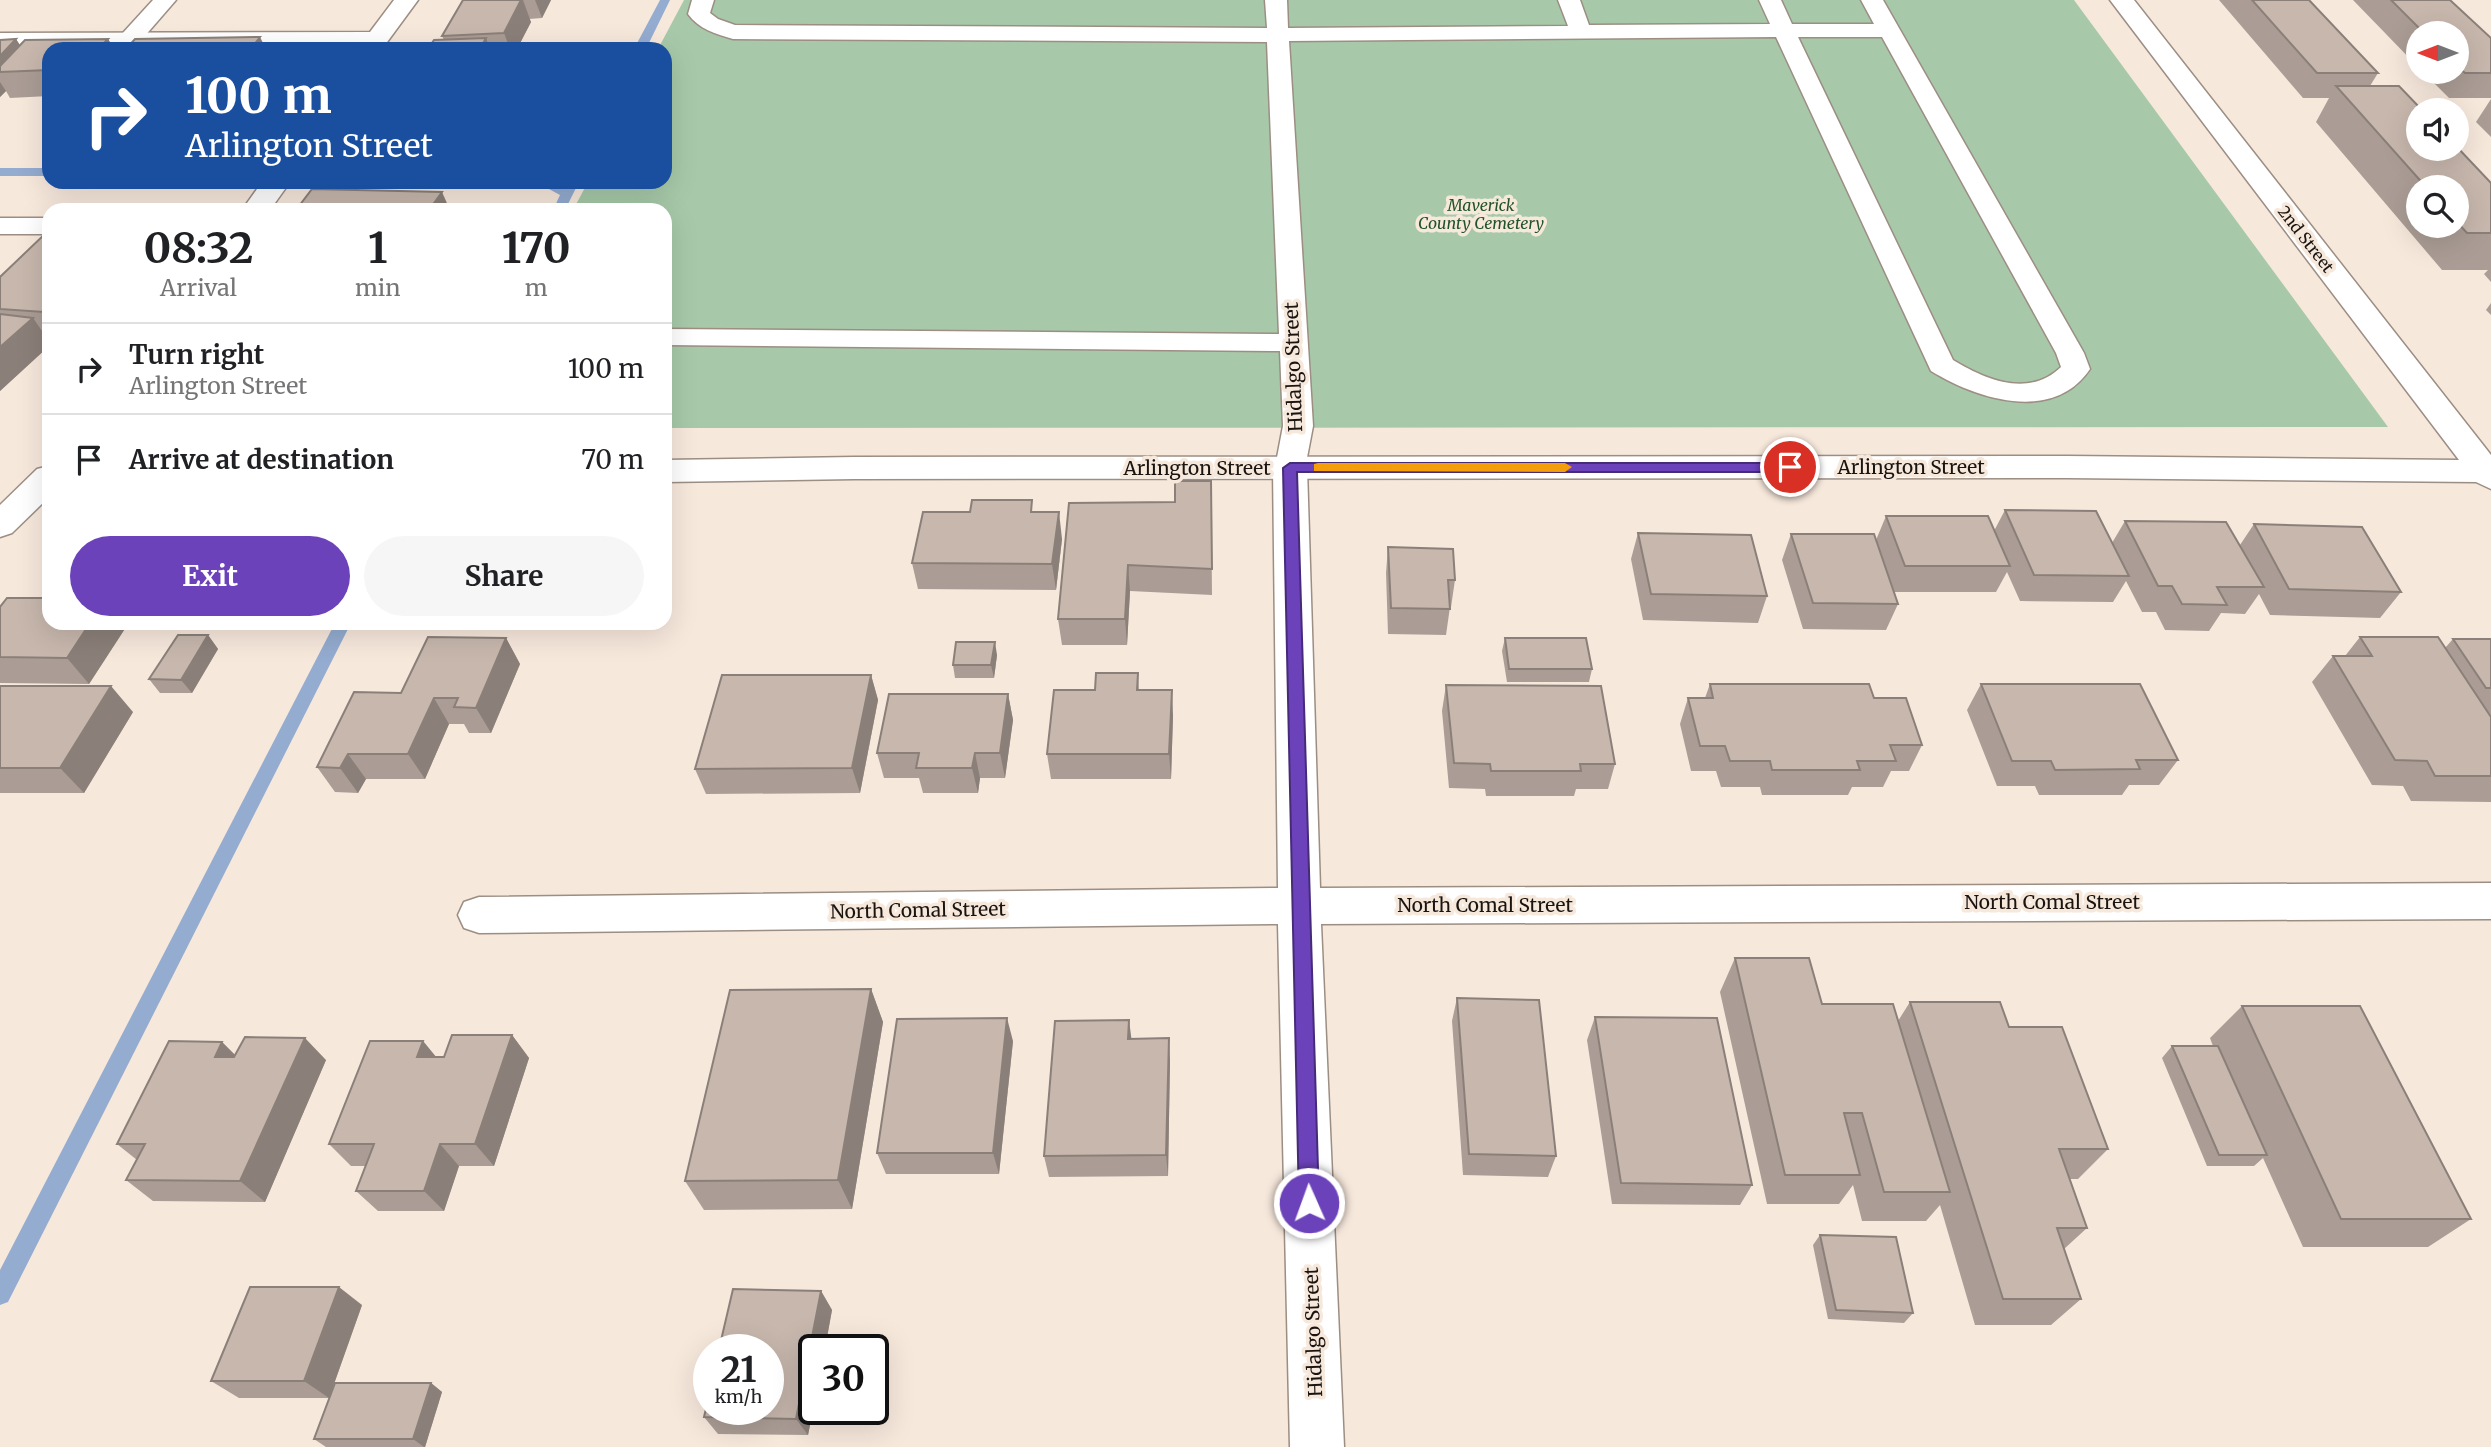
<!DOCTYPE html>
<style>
body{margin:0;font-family:Merriweather,serif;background:#f6f6f6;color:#202124;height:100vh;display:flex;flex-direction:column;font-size:26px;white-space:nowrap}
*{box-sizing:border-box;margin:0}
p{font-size:23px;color:#757577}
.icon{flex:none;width:38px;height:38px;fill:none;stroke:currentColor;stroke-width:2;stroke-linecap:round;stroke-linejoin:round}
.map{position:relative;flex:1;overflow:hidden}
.panel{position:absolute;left:42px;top:203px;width:630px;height:427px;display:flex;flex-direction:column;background:#fff;border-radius:21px;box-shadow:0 7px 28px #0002}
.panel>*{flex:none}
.banner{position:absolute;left:42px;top:42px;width:630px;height:147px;border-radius:21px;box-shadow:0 7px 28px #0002;background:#1a4fa0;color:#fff;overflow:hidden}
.needle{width:46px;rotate:270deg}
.buttons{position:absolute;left:2406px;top:21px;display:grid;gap:14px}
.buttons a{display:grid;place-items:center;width:63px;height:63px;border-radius:50%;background:#fff;box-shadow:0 7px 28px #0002;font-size:35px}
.speed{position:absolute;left:693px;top:1334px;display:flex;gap:14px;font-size:35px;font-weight:700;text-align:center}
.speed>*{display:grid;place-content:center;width:91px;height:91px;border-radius:50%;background:#fff;box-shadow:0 7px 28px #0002;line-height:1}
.speed small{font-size:18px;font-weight:400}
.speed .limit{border:4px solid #111;border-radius:10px;background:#fff;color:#111}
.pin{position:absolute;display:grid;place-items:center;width:60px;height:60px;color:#fff;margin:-30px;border:4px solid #fff;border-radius:50%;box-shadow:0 2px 7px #0007}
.me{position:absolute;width:77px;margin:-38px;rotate:358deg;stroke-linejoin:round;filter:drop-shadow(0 0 5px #0008)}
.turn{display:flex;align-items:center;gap:24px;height:147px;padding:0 28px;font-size:32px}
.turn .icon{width:91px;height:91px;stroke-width:2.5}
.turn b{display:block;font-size:49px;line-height:60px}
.eta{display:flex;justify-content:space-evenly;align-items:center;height:119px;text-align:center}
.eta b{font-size:42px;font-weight:700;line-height:49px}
.cta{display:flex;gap:14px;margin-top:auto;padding:14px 28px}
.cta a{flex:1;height:80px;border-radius:42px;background:#6c42ba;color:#fff;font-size:28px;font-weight:700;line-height:80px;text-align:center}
.cta a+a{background:#f6f6f6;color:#202124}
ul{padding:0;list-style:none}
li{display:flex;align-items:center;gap:21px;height:91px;padding:0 28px;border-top:2px solid #e0e0e0}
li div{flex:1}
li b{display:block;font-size:26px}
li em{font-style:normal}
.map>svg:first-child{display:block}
.green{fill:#a7c9a9}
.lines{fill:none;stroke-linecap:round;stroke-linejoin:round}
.stream{fill:#94acd0;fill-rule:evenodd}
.service-casing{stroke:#9c8e83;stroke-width:3}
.minor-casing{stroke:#9c8e83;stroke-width:3}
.tertiary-casing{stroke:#9c8e83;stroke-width:3}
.service{fill:#fff;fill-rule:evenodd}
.minor{fill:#fff;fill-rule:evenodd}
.tertiary{fill:#fff;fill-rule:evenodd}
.wall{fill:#ab9d95;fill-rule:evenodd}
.shaded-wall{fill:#8b8079}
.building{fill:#c7b7ad;stroke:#8b8079;stroke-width:2}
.route{fill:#6c42ba;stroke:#462b79;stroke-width:2}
.slow{fill:#f59e0b}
.labels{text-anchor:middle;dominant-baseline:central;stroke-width:7;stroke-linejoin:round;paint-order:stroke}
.far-park-label{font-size:16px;font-style:italic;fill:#205328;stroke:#f7e8dc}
.far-street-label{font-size:16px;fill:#191410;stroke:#f7e8dc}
.street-label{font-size:19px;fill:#191410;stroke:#f7e8dc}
</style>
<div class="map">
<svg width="2491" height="1447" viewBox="0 0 2491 1447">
<rect width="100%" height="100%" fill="#f7e8dc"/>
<polygon class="green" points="684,0 2074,0 2388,427 665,428 665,210 573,210 588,182 665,182 665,49 658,49"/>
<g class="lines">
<g class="stream">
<polygon points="660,0 670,0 646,49 634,49"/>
<rect x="0" y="168" width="49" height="8"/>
<polygon points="536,182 552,182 564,187 567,182 579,182 565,210 553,210 560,195"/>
<polygon points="335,623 351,623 8,1302 0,1305 0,1270"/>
</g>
<g class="service-casing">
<g id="service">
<polygon points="153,0 176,0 137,45 121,45 118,40 121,35"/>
<path d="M692,0H714L710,13L718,19L735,25L1267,28L1265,0H1287L1288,28L1568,26L1558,0H1580L1589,25L1770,24L1759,0H1781L1792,24H1874L1861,0H1883L2084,353L2090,369C2053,424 1977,399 1931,371L1776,37L1289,41L1313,426L1305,468L1301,475L1290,478L1279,475L1275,468L1283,426L1280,351L665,345V329L1279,334L1267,42L733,39C715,34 699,29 688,14ZM1798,37H1882L2056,353L2061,367C2029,398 1986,380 1953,360Z"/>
</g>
</g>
<g class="minor-casing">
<g id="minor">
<polygon points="394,0 418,0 382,49 358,49 360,46 0,47 0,33 370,32"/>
<polygon points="262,182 290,182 270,210 242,210"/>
<polygon points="1290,457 1302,460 1307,468 1320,888 2491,883 2491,919 1321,924 1344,1447 1290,1447 1278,924 479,933 464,928 458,915 464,902 479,897 1278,888 1273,468 1278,460"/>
</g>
</g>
<g class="tertiary-casing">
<g id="tertiary">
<polygon points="2110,0 2134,0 2491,455 2491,489 2476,482 2067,478 854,479 665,482 665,460 854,457 2067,456 2459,460"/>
<rect x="0" y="218" width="49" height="16"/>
<polygon points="49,466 49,497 12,533 0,537 0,505 37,469"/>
</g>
</g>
<use href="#service" class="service"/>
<use href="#minor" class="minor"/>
<use href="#tertiary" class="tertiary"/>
</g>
<g class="wall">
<polygon points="463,0 551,0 542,18 529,19 531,22 517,49 428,49 444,40 442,36"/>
<path d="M2219,0H2309L2378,73L2370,86L2491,183V282L2484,274L2488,270H2442L2316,122L2329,98H2303ZM2418,187H2457V226H2418Z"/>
<polygon points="2353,0 2450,0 2491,38 2491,98 2449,98 2423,72 2457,72 2457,33 2418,33 2418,67"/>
<polygon points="16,39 20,45 108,39 114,49 49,49 49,96 10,98 6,91 0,97 0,40"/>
<polygon points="2491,99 2491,137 2476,122"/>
<polygon points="49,230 49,337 46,337 49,341 49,346 0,391 0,277"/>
<polygon points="2491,303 2491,315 2486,310"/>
<polygon points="1211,481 1212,595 1130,591 1127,645 1062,645 1058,619 1175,502"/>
<polygon points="2005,510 2112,543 2125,521 2240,545 2254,524 2401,592 2380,618 2270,615 2259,594 2245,614 2221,613 2209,631 2165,630 2156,612 2142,612 2126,581 2113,602 2020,601 2007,572 1996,592 1894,592 1898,604 1886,630 1803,629 1782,560 1791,534 1876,540 1886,516 1994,531"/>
<polygon points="1034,512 1062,539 1056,590 918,589 912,563"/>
<polygon points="1638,533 1767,596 1758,623 1643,620 1631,559"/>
<polygon points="1388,547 1455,580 1451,607 1450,607 1446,635 1388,634 1386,573"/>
<polygon points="0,607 128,624 89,684 0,683"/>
<polygon points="208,635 218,649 192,693 160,693 149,679"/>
<polygon points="2360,637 2445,648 2453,639 2491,639 2491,802 2411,801 2403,786 2372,785 2312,682 2333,656 2345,656"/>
<polygon points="506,638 520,664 491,733 469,733 464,724 449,724 425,779 366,779 358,793 335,792 317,767 401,693"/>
<polygon points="1505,638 1592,669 1589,682 1507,682 1502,651"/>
<polygon points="997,655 994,678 955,678 953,665"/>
<polygon points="1138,673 1139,690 1173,715 1171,779 1051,779 1047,754 1095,690"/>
<polygon points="871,675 878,700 860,793 706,794 695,769"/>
<polygon points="1710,684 1874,698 1922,745 1909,771 1891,771 1883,787 1852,787 1848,795 1762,795 1760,787 1721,787 1716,771 1691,771 1680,724 1688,698 1705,698"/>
<polygon points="1981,684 2178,760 2159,785 2129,785 2122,795 2039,795 2035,786 1997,786 1967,710"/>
<polygon points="1446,685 1615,764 1608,789 1576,789 1574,796 1486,796 1485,789 1449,788 1442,711"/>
<polygon points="0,686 133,712 84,793 0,793"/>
<polygon points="1008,694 1013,720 1005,778 980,778 978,793 923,793 919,778 884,778 877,753"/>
<polygon points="1735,958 1822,1004 1898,1021 1910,1002 2009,1027 2108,1149 2078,1179 2070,1179 2087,1228 2064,1249 2081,1299 2051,1325 1975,1325 1940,1205 1926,1221 1862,1221 1853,1185 1839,1204 1767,1204 1720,992"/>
<polygon points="871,989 883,1022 852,1209 704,1210 685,1181"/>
<polygon points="1457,998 1556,1156 1548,1177 1463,1175 1452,1021"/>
<polygon points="2242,1006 2471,1219 2428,1247 2303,1247 2263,1158 2254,1166 2207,1166 2162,1058 2172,1046 2213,1046 2210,1038"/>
<polygon points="1595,1017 1752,1185 1740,1205 1612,1204 1587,1040"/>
<polygon points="512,1035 529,1058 494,1166 459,1166 444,1211 378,1211 356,1191 366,1166 351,1166 329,1144 423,1041 435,1057 444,1057"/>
<polygon points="1131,1039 1170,1060 1168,1176 1049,1177 1044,1156"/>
<polygon points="1013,1041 999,1174 886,1174 877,1153"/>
<polygon points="222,1042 235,1055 326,1060 265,1202 153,1201 126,1180 137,1160 117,1144"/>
<polygon points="1820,1235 1913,1313 1904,1323 1828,1319 1813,1245"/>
<polygon points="821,1291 832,1310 808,1435 718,1434 704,1417"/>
<polygon points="362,1305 329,1398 239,1398 211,1381"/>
<polygon points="431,1383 442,1392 425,1447 326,1447 314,1439"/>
</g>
<g class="shaded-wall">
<polygon points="521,0 523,0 531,22 517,49 510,49 504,33"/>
<polygon points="535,0 551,0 542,18"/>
<polygon points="260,37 266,49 251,49"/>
<polygon points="486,38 490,49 480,49"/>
<polygon points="16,39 31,64 0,72 0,56"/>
<polygon points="108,39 114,49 98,49"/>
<polygon points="0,82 6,91 0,97"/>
<polygon points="442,192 450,210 429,210"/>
<polygon points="49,307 49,319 44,312"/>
<polygon points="33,318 49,341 49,346 0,391 0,347"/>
<polygon points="1059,512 1062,539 1056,590 1052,564"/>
<polygon points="1128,565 1130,591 1127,645 1125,619"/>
<polygon points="90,623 128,624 89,684 67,658"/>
<polygon points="208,635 218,649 192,693 181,680"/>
<polygon points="506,638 520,664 491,733 476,708"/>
<polygon points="995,642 997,655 994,678 991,665"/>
<polygon points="871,675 878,700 860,793 852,768"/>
<polygon points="111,686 133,712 84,793 60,768"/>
<polygon points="1172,690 1173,715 1171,779 1169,754"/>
<polygon points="1008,694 1013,720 1005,778 1000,753"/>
<polygon points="434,698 449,724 425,779 408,754"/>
<polygon points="975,753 980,778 978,793 972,768"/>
<polygon points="348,754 366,779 358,793 340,768"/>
<polygon points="871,989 883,1022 852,1209 838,1180"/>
<polygon points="1007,1018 1013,1041 999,1174 993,1153"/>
<polygon points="1129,1020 1132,1043 1128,1039"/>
<polygon points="512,1035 529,1058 494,1166 475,1144"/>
<polygon points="305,1038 326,1060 265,1202 240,1181"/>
<polygon points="1169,1038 1170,1060 1168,1176 1166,1155"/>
<polygon points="423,1041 442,1064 417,1057"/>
<polygon points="222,1042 245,1065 215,1057"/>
<polygon points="440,1144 459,1166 444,1211 424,1191"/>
<polygon points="339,1287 362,1305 329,1398 304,1381"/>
<polygon points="821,1291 832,1310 825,1349 814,1349 814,1406 808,1435 796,1419"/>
<polygon points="431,1383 442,1392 425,1447 424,1447 413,1439"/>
</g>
<g class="building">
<polygon points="463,0 521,0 504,33 442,36"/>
<polygon points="2252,0 2309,0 2378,73 2317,73"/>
<polygon points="2391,0 2450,0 2491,38 2491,73 2465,73 2457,66 2457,33 2424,33"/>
<polygon points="260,37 251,49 126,49 135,39"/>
<polygon points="486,38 480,49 428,49 434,40"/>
<polygon points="16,39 0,56 0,40"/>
<polygon points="108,39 98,49 49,49 49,70 0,72 0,66 25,40"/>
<polygon points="2336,86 2399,86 2422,110 2418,110 2418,149 2457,149 2457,147 2491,183 2491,233 2467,233 2457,222 2457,187 2426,187"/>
<polygon points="312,189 442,192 429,210 296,210"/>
<polygon points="49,230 49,307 44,312 0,309 0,277"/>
<polygon points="0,314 33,318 0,347"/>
<polygon points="1175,481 1211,481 1212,569 1128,565 1125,619 1058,619 1069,503 1175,502"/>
<polygon points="972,500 1032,500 1031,512 1059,512 1052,564 912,563 923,512 970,512"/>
<polygon points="2005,510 2096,511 2129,576 2034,575"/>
<polygon points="1886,516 1988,516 2010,566 1905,566"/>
<polygon points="2125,521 2226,522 2264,587 2217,587 2227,605 2182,604 2172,586 2158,586"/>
<polygon points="2254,524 2362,527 2401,592 2289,589"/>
<polygon points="1638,533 1751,535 1767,596 1651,594"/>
<polygon points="1791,534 1874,534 1898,604 1813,603"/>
<polygon points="1388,547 1453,549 1455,580 1448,580 1450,609 1391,608"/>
<polygon points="7,598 49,598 49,623 90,623 67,658 0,657 0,607"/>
<polygon points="178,635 208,635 181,680 149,679"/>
<polygon points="428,637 506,638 476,708 454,707 458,698 434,698 408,754 348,754 340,768 317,767 354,692 401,693"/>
<polygon points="2360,637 2438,637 2491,717 2491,776 2435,776 2427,761 2395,760 2333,656 2372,656"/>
<polygon points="1505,638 1586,638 1592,669 1509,669"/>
<polygon points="2453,639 2491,639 2491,688 2486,688"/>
<polygon points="956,642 995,642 991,665 953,665"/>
<polygon points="1096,673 1138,673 1137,690 1172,690 1169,754 1047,754 1054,690 1095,690"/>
<polygon points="722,675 871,675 852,768 695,769"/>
<polygon points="1710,684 1869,684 1874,698 1906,698 1922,745 1890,745 1896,761 1857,761 1860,770 1772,770 1770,761 1730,761 1725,746 1700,746 1688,698 1713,698"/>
<polygon points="1981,684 2140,684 2178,760 2136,760 2140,769 2055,770 2051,761 2012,761"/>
<polygon points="1446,685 1601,686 1615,764 1580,764 1581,771 1491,771 1490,764 1454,763"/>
<polygon points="0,686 111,686 60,768 0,768"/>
<polygon points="889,694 1008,694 1000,753 975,753 972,768 916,768 919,753 877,753"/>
<polygon points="1735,958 1809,958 1822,1004 1893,1004 1950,1192 1884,1192 1862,1113 1844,1113 1860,1175 1785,1175"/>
<polygon points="871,989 838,1180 685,1181 730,990"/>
<polygon points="1457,998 1539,1000 1556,1156 1469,1154"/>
<polygon points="1910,1002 2000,1002 2009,1027 2062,1027 2108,1149 2059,1149 2087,1228 2057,1228 2081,1299 2003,1299"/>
<polygon points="2242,1006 2360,1006 2471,1219 2341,1219"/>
<polygon points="1595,1017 1717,1018 1752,1185 1621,1183"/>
<polygon points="1007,1018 993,1153 877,1153 897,1019"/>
<polygon points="1129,1020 1128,1039 1169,1038 1166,1155 1044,1156 1055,1021"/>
<polygon points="452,1035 512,1035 475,1144 440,1144 424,1191 356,1191 374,1144 329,1144 370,1041 423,1041 417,1057 444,1057"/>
<polygon points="245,1037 305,1038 240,1181 126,1180 145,1144 117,1144 169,1041 222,1042 215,1057 234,1057"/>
<polygon points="2172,1046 2218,1046 2267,1155 2219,1155"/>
<polygon points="1820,1235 1896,1237 1913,1313 1836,1310"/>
<polygon points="250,1287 339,1287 304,1381 211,1381"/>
<polygon points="733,1289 821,1291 796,1419 704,1417 709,1396 709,1409 768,1409 768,1349 719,1349"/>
<polygon points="335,1383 431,1383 413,1439 314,1439"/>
</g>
<polygon class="route" points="1290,463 1790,463 1797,467 1790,472 1297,472 1319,1203 1316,1210 1309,1213 1302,1210 1299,1203 1283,468"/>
<polygon class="slow" points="1318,463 1565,463 1572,467 1565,472 1314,471 1314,464"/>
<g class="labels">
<g class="far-park-label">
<text x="1481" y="205">Maverick<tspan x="1481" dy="18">County Cemetery</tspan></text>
</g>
<g class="far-street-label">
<text transform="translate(2306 239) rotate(52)">2nd Street</text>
</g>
<g class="street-label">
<text transform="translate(1293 367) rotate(-92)">Hidalgo Street</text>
<text x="1911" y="467">Arlington Street</text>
<text x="1197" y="468">Arlington Street</text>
<text x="2052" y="902">North Comal Street</text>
<text x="1485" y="905">North Comal Street</text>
<text transform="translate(918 910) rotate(-1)">North Comal Street</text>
<text transform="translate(1313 1332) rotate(-92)">Hidalgo Street</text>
</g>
</g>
</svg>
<div class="buttons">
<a><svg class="needle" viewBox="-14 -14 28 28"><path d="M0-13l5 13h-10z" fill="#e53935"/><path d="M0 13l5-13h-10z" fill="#757577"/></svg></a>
<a><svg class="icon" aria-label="sound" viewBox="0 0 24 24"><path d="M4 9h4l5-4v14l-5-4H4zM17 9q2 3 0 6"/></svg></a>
<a><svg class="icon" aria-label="search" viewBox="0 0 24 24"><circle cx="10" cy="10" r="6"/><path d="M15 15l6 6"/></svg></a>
</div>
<div class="speed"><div>21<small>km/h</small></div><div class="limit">30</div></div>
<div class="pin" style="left:1790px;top:467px;background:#d93025"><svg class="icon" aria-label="arrive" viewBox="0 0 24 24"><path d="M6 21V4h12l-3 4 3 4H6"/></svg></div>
<svg class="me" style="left:1309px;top:1203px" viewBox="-20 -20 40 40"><circle r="17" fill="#6c42ba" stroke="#fff" stroke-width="3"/><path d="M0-11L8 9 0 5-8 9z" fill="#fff"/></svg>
<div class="banner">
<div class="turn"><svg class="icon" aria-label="right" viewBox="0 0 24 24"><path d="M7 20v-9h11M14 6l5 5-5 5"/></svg><div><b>100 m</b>Arlington Street</div></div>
</div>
<section class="panel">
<div class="eta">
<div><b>08:32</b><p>Arrival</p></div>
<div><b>1</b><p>min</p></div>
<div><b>170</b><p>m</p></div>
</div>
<ul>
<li><svg class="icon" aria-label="right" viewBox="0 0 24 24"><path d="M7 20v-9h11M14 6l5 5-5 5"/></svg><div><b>Turn right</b><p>Arlington Street</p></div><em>100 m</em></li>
<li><svg class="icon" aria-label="arrive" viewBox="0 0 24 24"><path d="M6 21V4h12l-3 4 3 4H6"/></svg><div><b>Arrive at destination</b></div><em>70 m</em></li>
</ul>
<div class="cta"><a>Exit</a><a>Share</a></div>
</section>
</div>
